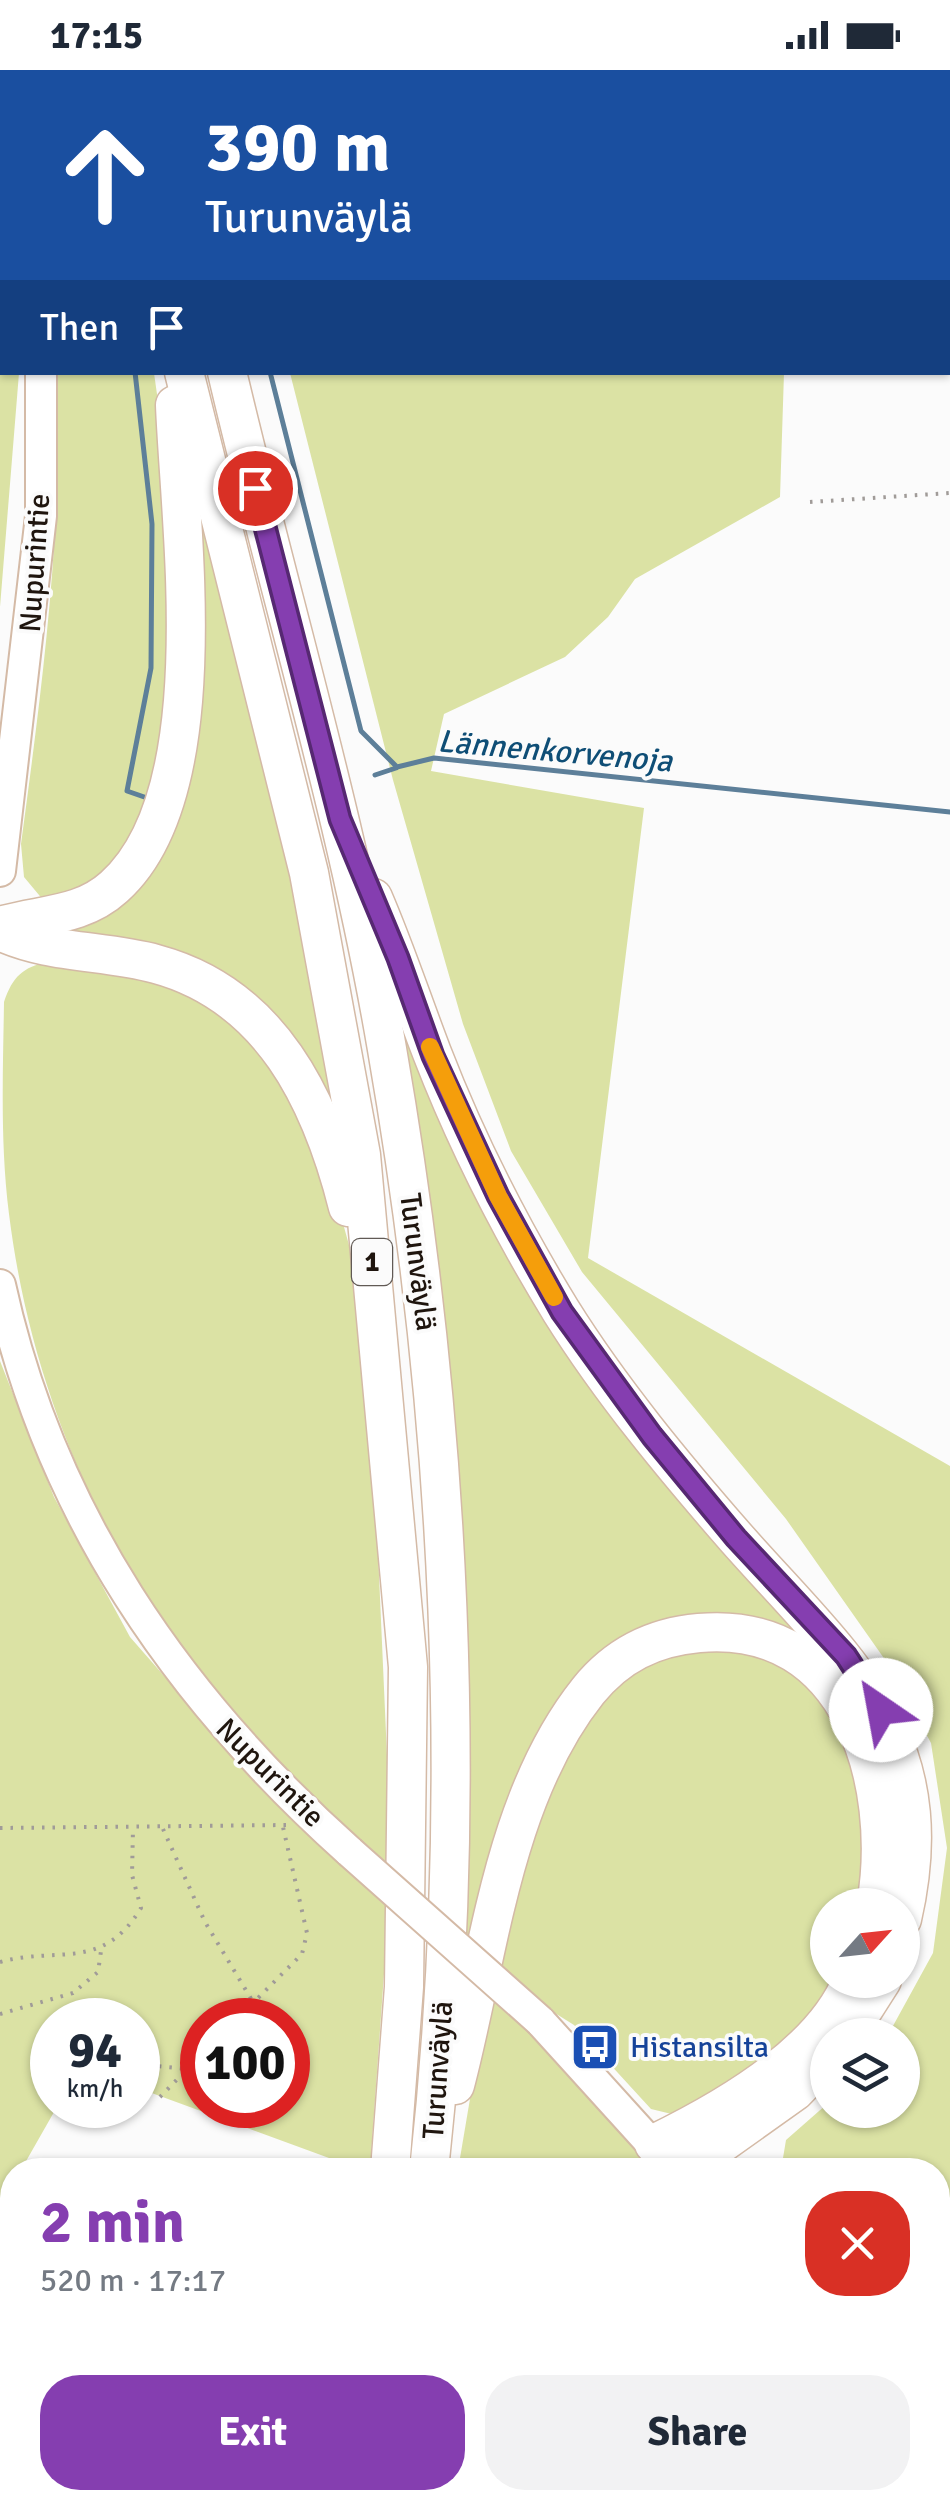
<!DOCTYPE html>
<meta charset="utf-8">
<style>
body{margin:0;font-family:Signika,sans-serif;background:#f2f2f3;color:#1f2937;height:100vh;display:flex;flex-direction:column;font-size:38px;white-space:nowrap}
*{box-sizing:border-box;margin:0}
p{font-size:32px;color:#747a83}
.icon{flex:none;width:55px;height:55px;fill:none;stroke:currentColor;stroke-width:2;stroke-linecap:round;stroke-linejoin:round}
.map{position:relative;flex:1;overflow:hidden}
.details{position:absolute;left:0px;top:2088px;width:950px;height:352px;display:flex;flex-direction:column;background:#fff;border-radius:40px 40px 0 0;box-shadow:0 2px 8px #0004}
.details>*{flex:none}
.guide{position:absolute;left:0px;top:0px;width:950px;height:305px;box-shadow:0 2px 8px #0004;background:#1a4fa0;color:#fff;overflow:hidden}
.needle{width:65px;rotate:63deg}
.buttons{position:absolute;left:810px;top:1818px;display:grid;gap:20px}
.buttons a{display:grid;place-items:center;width:110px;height:110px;border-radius:50%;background:#fff;box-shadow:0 2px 8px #0004;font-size:50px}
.speed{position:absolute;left:30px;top:1928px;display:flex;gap:20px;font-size:50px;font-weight:700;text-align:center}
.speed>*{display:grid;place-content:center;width:130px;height:130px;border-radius:50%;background:#fff;box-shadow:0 2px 8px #0004;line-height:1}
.speed small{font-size:25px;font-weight:400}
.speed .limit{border:15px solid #d22;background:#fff;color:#111}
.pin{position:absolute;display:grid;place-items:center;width:85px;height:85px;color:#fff;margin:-42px;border:5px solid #fff;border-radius:50%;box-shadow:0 2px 10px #0007}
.me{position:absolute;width:110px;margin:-55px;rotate:327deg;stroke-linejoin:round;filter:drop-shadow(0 0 8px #0008)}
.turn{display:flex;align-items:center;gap:35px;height:210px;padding:0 40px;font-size:45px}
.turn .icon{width:130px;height:130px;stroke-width:2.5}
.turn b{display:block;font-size:70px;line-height:85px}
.then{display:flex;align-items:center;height:95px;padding:0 40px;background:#0003;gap:20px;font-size:38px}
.round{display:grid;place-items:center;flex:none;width:105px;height:105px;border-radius:40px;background:#f2f2f3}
.summary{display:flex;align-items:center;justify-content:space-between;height:170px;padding:0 40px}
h1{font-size:60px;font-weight:800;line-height:75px;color:#853eb0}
.primary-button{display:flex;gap:20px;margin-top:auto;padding:20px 40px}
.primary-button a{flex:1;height:115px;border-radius:40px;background:#853eb0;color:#fff;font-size:40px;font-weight:800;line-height:115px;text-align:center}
.primary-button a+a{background:#f2f2f3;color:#1f2937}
.status{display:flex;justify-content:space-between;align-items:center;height:70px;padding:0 50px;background:#fff;direction:ltr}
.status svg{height:28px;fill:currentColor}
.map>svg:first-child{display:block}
.green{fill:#dbe2a4;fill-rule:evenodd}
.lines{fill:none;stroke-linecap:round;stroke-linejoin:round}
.stream{stroke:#5d7f99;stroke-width:5}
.service-casing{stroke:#d4baa6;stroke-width:14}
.minor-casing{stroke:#d4baa6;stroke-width:24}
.secondary-casing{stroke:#d4baa6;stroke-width:34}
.motorway-casing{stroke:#d4baa6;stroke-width:41}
.path{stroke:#a09b98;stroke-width:4;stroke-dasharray:2.5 8;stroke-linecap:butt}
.service{stroke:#fff;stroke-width:10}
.minor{stroke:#fff;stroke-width:20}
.secondary{stroke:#fff;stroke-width:30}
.motorway{stroke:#fff;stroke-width:38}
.secondary-bridge-casing{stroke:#d4baa6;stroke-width:34;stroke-linecap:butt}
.secondary-bridge{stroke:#fff;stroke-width:30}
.route-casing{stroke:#562872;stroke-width:25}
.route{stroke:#853eb0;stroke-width:18}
.slow{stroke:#f59e0b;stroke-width:18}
.labels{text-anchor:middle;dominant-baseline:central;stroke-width:8;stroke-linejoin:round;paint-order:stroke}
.shield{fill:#fbfbfb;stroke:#615a55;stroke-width:2.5}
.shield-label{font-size:28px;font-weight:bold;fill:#1f150e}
.street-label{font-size:30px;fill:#1f150e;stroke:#fbfbfb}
.transit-label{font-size:30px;fill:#164399;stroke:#fbfbfb;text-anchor:start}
.water-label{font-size:32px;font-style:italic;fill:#0f4e76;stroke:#fbfbfb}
</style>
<div class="status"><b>17:15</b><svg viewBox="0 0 49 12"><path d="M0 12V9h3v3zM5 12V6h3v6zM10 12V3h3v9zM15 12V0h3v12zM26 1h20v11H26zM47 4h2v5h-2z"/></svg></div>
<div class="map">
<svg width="950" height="2439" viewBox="0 0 950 2439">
<rect width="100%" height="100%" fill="#fbfbfb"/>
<g class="green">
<polygon points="217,0 950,0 950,15 948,2"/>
<polygon points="0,63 2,302 19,303 0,537"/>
<path d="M57,303H154L169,409L175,575L145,757L99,814L44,831L24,807L21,774C42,618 63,461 57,303Z"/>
<polygon points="290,303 784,303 780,427 635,509 608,547 565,587 444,644 431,701 644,738 588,1188 950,1396 950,2297 938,2320 938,2100 781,2100 786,2070 827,2034 828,2040 902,2040 902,1965 888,1965 933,1883 947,1778 931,1673 888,1594 786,1449 582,1202 511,1081 463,954 393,710"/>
<polygon points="193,408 296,821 341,1056 268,943 30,861 150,784"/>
<path d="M49,891L178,909L265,973L328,1099L357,1204L374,1392L392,1799C349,1761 303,1723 264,1681C125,1532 34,1346 9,1144C0,1073 3,1003 4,932C13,906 22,898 49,891Z"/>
<polygon points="391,904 460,1069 767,1511 880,1692 756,1557 582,1616 463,1940 448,1285 430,1131"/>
<path d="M0,1291L54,1427L130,1567L234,1686L389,1834L370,2100H335L329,2088L138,2018V1950H52V2035H58L21,2100H12V2147L0,2219ZM202,1950H288V2035H202Z"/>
<polygon points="688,1570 791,1589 853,1663 869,1835 828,1835 828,1910 839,1910 793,1972 684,2047 651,2039 574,1955 550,1940 494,1891 524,1772 600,1621"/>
<polygon points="488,1922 560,1988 651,2100 458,2100"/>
<polygon points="950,2347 950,2439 874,2439 885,2428 938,2428 938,2374"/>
<polygon points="0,2360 12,2365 12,2428 189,2428 225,2439 0,2439"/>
<polygon points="406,2428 661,2428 649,2439 403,2439"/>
<polygon points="679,2428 831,2428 837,2439 667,2439"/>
</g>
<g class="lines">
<g class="stream">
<polyline points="84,0 85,2"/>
<polyline points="203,0 203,2"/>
<polyline points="314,2 314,0"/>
<polyline points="135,302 152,454 151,598 127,721 150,729"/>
<polyline points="270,302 361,661 397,697 434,688 950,742"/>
<polyline points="375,705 396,698"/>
<polyline points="0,2347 12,2351"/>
<polyline points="226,2428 258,2439"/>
</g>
<g class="service-casing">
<polyline id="service" points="726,2439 728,2428"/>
</g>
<g class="minor-casing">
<g id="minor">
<polyline points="938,2350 950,2325"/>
<polyline points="662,2439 674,2428"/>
</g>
</g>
<g class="secondary-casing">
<g id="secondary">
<polyline points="13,0 13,2"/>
<polyline points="0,801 41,446 41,302"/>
<path d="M0,1215C50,1444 177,1627 350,1782"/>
<polyline points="540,1951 666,2090"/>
<polyline points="845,2428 850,2439"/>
</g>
</g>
<g class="motorway-casing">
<g id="motorway">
<polyline points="119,0 120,2"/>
<polyline points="159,0 160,2"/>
<polyline points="184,302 309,803 361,1085 408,1597 404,1917 390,2100"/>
<path d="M227,302C280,528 348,750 387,979C451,1347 470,1728 429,2100"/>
<path d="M373,828C395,879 412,931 432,983C466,1071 512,1161 561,1241C611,1321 675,1398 737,1469C846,1592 944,1666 902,1849"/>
<path d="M0,856C40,844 81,847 114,817C218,724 180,461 175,335"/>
<path d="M0,861C48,884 105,880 156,894C271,925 321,1030 348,1137"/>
<polyline points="847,1965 882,1910"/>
<path d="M455,2015C489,1886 502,1729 588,1621C617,1585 653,1567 699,1563C851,1549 897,1714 876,1835"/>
<path d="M654,2074C722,2041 822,1985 852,1910"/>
<polyline points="684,2100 795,2021 828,1987"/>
<polyline points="340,2439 342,2428"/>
<polyline points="382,2439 384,2428"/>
</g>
</g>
<g class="path">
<polyline points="0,119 2,138"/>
<polyline points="0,251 2,251"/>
<polyline points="810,432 950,423"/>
<polyline points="0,1758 287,1755"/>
<polyline points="163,1759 205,1852 253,1932"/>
<path d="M0,1892C59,1876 102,1902 141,1838L132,1805L133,1759"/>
<polyline points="0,1944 73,1923 98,1902 101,1881"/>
<polyline points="236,1950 302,1884 307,1863 283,1757"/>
<polyline points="138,1994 187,1999"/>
<polyline points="160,2027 202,1984"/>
</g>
<use href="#service" class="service"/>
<use href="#minor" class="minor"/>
<use href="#secondary" class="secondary"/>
<use href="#motorway" class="motorway"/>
<g class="secondary-bridge-casing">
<polyline id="secondary-bridge" points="350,1782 540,1951"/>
</g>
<use href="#secondary-bridge" class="secondary-bridge"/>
</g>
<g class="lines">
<g class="route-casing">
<polyline id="route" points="255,418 340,749 398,888 433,986 498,1126 562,1242 652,1366 736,1468 846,1586 881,1640"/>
</g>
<use href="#route" class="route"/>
<polyline class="slow" points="430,977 498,1126 554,1227"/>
</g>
<defs>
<g id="bus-square" transform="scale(2.5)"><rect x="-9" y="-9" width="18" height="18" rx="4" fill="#1a4fb4" stroke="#fbfbfb"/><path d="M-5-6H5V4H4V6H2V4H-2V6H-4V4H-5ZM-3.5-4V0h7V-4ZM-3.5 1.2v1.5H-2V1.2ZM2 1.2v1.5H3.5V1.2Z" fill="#fff"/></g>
</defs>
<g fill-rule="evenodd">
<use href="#bus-square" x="595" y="1977"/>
</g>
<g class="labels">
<rect class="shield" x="352" y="1169" width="40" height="46" rx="8"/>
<g class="shield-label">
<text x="372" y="1192">1</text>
</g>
<g class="street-label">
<text transform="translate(35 493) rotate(-86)">Nupurintie</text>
<text transform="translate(418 1192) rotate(83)">Turunväylä</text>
<text transform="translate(270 1703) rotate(45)">Nupurintie</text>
<text transform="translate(438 2000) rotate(-86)">Turunväylä</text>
</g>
<g class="transit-label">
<text x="630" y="1977">Histansilta</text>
</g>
<g class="water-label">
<text transform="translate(555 681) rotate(5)">Lännenkorvenoja</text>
</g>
</g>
</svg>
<div class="buttons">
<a><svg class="needle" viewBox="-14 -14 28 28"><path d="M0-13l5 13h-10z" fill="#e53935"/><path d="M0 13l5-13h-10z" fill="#747a83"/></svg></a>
<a><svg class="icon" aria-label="layers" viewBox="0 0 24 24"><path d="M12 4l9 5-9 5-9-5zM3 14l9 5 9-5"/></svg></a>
</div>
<div class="speed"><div>94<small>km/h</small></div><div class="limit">100</div></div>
<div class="pin" style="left:255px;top:418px;background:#d93025"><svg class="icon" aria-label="arrive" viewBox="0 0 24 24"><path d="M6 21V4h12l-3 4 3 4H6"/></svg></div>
<svg class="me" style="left:881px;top:1640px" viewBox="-20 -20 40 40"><circle r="19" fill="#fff"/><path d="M0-13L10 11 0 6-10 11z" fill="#853eb0"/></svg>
<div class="guide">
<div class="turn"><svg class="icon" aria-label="ahead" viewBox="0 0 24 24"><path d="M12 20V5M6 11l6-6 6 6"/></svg><div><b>390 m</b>Turunväylä</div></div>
<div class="then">Then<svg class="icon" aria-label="arrive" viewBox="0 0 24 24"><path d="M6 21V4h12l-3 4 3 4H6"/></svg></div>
</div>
<section class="details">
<div class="summary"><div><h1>2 min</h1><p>520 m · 17:17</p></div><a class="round" style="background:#d93025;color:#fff"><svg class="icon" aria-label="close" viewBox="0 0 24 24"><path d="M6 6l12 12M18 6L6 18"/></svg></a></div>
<div class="primary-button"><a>Exit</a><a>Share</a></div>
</section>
</div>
